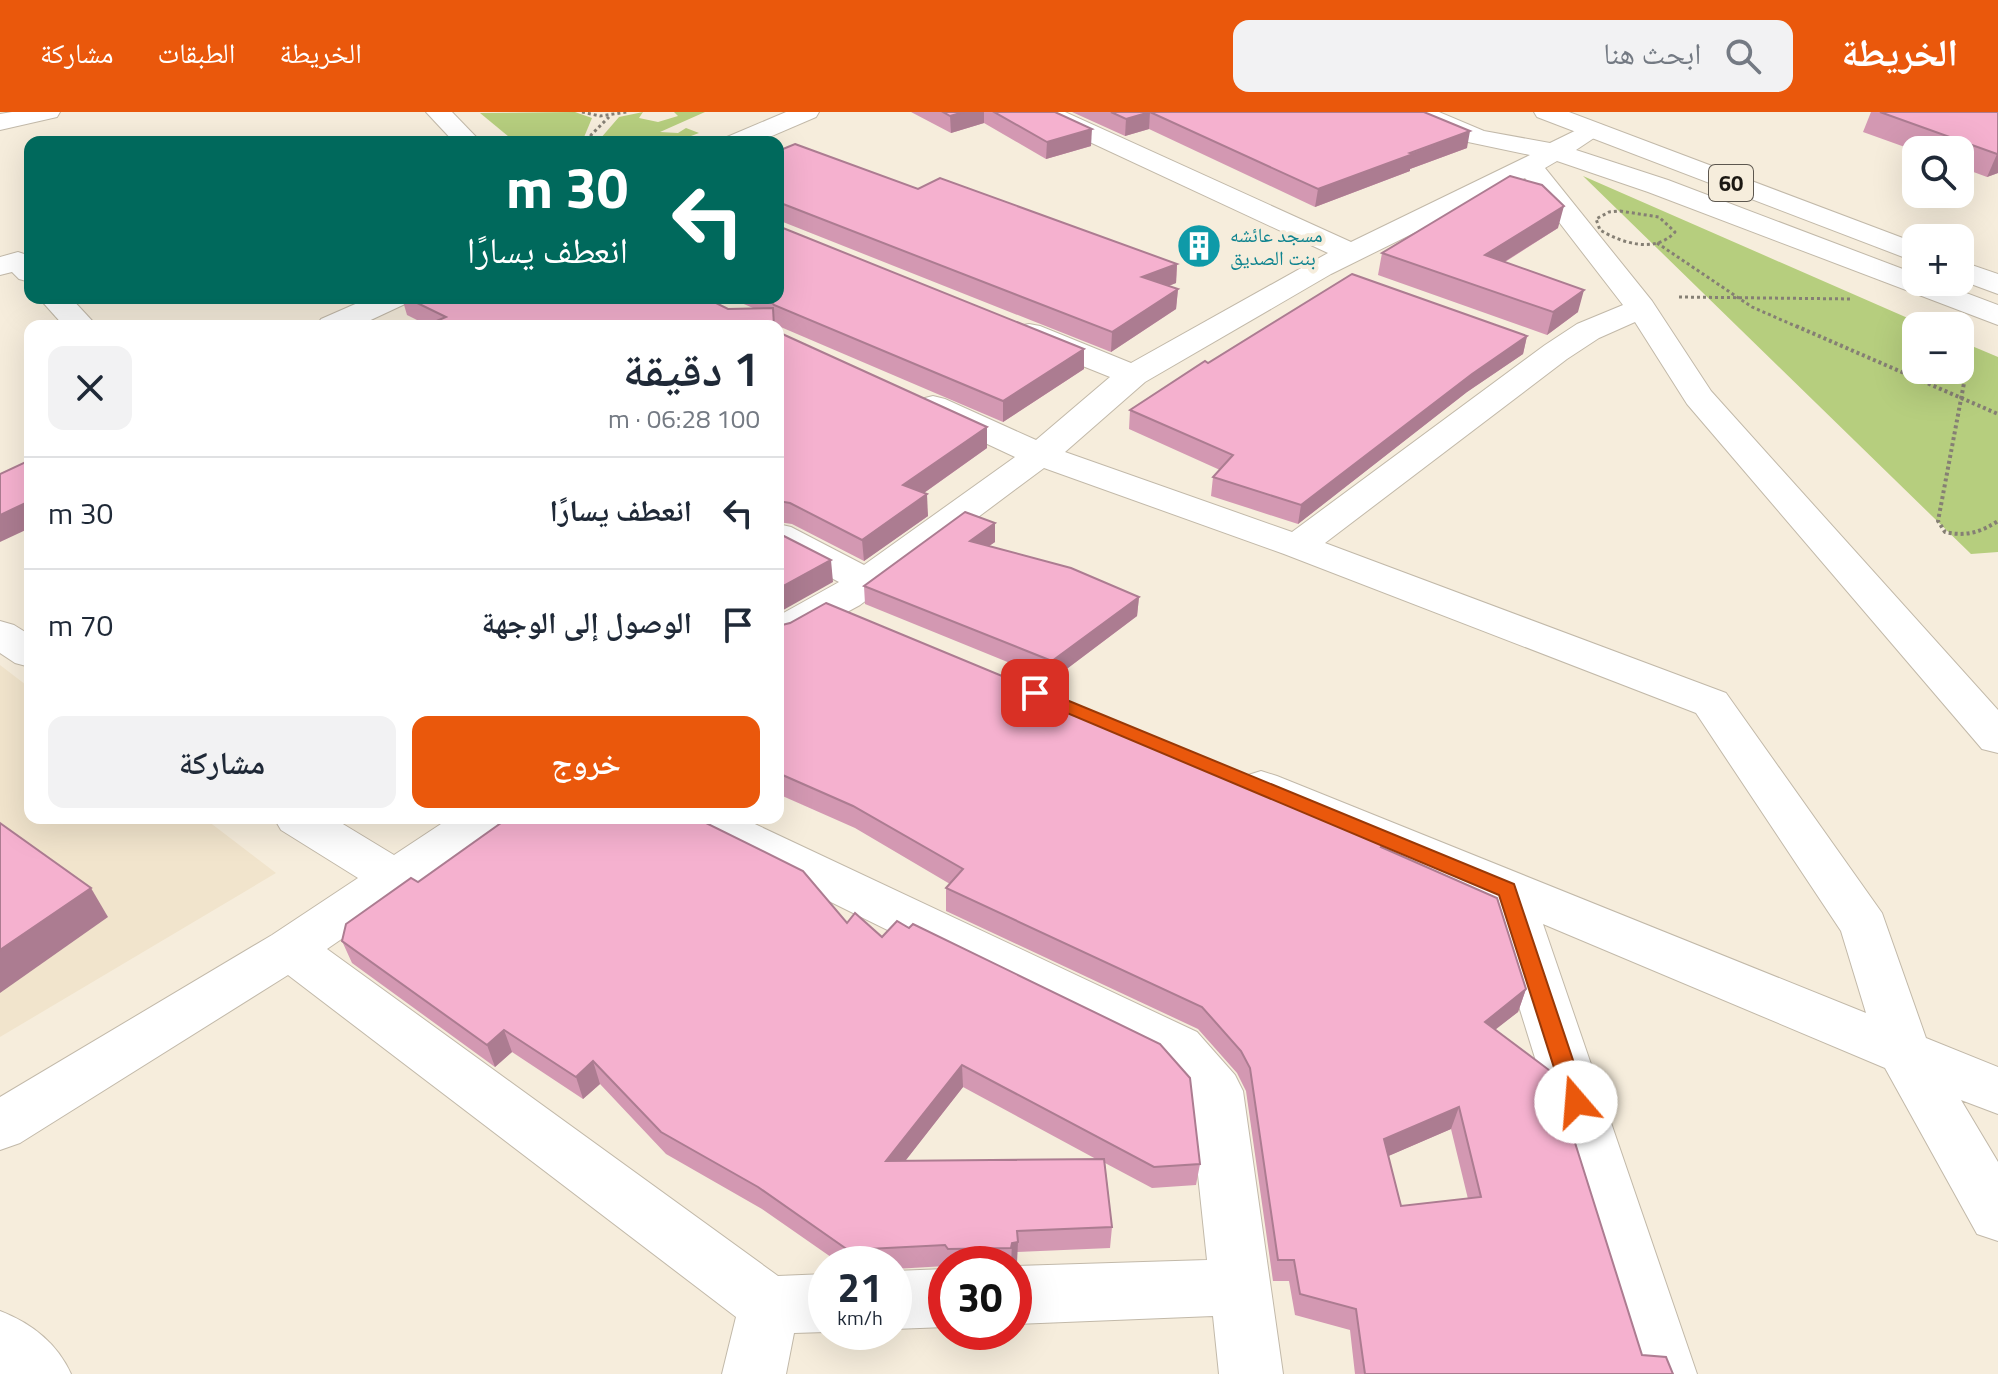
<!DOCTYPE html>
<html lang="ar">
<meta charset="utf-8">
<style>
body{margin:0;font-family:"Titillium Web","Noto Naskh Arabic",sans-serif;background:#f2f2f3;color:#1f2937;direction:rtl;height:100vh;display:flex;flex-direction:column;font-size:30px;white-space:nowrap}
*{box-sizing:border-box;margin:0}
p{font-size:26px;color:#747a83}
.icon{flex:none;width:44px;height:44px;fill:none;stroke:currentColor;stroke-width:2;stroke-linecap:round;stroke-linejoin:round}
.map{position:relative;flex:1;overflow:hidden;direction:ltr}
.details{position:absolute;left:24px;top:208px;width:760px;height:504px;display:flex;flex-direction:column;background:#fff;border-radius:16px;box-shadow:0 8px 32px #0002;direction:rtl}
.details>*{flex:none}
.hud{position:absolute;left:24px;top:24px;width:760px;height:168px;border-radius:16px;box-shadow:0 8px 32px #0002;direction:rtl;background:#00695c;color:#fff;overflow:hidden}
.fabs{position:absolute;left:1902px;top:24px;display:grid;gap:16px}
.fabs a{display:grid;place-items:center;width:72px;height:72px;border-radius:16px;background:#fff;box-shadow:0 8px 32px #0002;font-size:40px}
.speed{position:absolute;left:808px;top:1134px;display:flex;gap:16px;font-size:40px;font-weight:700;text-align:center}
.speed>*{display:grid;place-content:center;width:104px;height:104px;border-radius:50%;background:#fff;box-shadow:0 8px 32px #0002;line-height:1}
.speed small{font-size:20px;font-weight:400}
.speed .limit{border:12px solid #d22;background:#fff;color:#111}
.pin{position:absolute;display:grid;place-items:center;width:68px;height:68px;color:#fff;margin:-34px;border-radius:16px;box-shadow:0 4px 12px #0006}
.me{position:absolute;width:88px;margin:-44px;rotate:342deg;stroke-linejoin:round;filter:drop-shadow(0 0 6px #0008)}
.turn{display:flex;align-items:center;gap:28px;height:168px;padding:0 24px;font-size:36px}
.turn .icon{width:104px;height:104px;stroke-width:2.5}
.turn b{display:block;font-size:56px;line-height:68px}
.round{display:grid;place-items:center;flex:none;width:84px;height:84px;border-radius:16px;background:#f2f2f3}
.overview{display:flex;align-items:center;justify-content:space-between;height:136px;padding:0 24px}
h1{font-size:48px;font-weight:600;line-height:60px}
.cta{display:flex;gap:16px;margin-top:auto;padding:16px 24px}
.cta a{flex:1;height:92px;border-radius:16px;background:#ea580c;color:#fff;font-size:32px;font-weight:600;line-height:92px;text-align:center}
.cta a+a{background:#f2f2f3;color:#1f2937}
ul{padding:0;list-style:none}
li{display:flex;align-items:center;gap:24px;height:112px;padding:0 24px;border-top:2px solid #e0e1e3}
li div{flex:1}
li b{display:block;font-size:30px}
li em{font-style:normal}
header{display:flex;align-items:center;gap:48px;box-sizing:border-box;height:112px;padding:0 40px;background:#ea580c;color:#fff}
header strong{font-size:38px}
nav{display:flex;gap:44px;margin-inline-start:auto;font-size:28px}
.search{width:560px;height:72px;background:#f2f2f3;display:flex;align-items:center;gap:20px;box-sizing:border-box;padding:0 28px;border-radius:16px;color:#747a83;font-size:30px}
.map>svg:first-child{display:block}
.built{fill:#f1e4cc}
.green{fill:#b6ce7e}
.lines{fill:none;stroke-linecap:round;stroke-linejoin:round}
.street-casing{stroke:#c2b9a9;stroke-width:2}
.primary-casing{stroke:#c2b9a9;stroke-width:2}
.path-far1{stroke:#857f74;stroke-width:3;stroke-dasharray:3 3;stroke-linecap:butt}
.path{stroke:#857f74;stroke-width:4;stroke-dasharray:3 3;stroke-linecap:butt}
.street{fill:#fff;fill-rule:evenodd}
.primary{fill:#fff;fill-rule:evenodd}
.wall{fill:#d398b2;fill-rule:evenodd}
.shaded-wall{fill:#ac7c91}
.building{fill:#f5b1cf;stroke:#ac7c91;stroke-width:2;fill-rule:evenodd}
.route{fill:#ea580c;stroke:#983908;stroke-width:2}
.labels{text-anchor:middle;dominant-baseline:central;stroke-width:8;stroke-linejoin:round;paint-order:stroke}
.far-culture-label{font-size:20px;fill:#0d838f;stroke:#f6eddc;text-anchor:start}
.shield{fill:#f6eddc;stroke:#5d574f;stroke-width:2}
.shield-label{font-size:22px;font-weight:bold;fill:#1b1712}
</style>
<header>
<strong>الخريطة</strong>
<div class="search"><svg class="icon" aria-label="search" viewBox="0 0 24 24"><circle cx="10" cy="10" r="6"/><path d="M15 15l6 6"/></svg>ابحث هنا</div>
<nav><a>الخريطة</a><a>الطبقات</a><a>مشاركة</a></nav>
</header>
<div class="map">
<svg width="1998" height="1262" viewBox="0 0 1998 1262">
<rect width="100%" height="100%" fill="#f6eddc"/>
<polygon class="built" points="0,553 30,576 30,706 204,706 276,761 0,925"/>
<g class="green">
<polygon points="575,0 592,6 582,30 515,30 480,1"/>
<polygon points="643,0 639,6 658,10 678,4 674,0 705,0 660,20 678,21 686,16 699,21 675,30 600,27 619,5"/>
<polygon points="1583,64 1926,214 1916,214 1916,258 1960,258 1960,229 1998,245 1998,440 1971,442"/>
</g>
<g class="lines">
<g class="street-casing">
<g id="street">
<polygon points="12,0 60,0 57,5 0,18 0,2"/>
<polygon points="426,0 452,0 481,30 454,30"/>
<polygon points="786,0 819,0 816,5 758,30 723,30 727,25"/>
<path d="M1033,0H1065L1351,130L1530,43L1468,30L1409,5L1406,0H1439L1484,19L1550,31L1593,10L1602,13L1606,18L1576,38L1668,68L1916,162V170H1937L1998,193V213L1648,80L1557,49L1545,56L1652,189L1711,279L1998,598V641L1982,637L1687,292L1635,210L1599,226L1567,247L1325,431L1726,581L1882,801L1926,926L1998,955V1002L1961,988L1998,1050V1129L1977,1122L1885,956L1543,812L1697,1262H1633L1486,788L1245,686L1238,675L1245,664L1261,659L1277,664L1866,901L1841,819L1696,601L1284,442L1044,356L860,493L792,530L778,534V504L839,470L778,438V412L791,415L864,453L1015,345L921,301L916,294L921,287L933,284L945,287L1036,328L1110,265L1018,228L1013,221L1018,214L1029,212L1040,214L1131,251L1328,141L1036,5ZM1525,66L1623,193L1577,212L1545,233L1292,420L1065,340L1145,270L1331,162Z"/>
<polygon points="18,140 30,144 30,170 19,167 12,160 0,163 0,145"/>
<polygon points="39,186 71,186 97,214 64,214"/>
<polygon points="369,186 409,186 405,192 358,214 316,214 321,207"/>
<polygon points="0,509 14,513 30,523 30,555 15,551 0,541"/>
<polygon points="274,706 333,706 394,743 450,706 507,706 500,718 327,837 778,1164 826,1162 826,1220 794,1221 786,1262 722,1262 736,1205 288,863 20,1031 0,1038 0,985 272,823 358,766 281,718"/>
<polygon points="678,706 742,706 1197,920 1235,963 1243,979 1283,1262 1219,1262 1213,1204 1014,1212 1014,1154 1207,1148 1190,987 1159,952 685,718"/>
<polygon points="946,1157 946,1215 894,1217 894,1159"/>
<path d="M0,1199C31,1211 57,1231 71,1262H0Z"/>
</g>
</g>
<g class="primary-casing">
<g id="primary">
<polygon points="1534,0 1569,0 1916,131 1916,150 1537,5"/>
<polygon points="1960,149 1998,162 1998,182 1960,168"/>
</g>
</g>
<g class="path-far1">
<polyline points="582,0 600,4 627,0"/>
<polyline points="593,30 591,23 609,5"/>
<path d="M1620,99L1659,105L1675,120C1655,142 1622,131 1600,118L1596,107L1609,100Z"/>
<polyline points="1657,131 1752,195 1800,216"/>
<polyline points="1679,185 1853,187"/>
</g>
<g class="path">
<polyline points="1796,214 1998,302"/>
<path d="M1968,233L1971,234L1938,409L1945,420C1966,425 1981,420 1998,409"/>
</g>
<use href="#street" class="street"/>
<use href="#primary" class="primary"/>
</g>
<g class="wall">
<polygon points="911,0 1055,0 1091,34 1046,47 984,11 951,21"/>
<polygon points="1072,0 1424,0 1467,36 1410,57 1410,59 1315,95 1149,17 1125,24"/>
<polygon points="1871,0 1998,0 1998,61 1987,65 1960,55 1960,38 1916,38 1916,39 1863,20"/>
<polygon points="778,39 918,77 1177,152 1176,171 1168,174 1178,177 1176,197 1111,240 778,108"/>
<polygon points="1558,116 1505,150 1578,200 1547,223 1378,163 1382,141"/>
<polygon points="402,186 706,186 728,197 753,196 730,186 778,186 1084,257 1003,310 776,213 774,212 427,213 407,203"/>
<polygon points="778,220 987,336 924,381 928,404 864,449 792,412 778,410"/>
<polygon points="1527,224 1523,242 1467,280 1298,412 1211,384 1213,365 1220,358 1129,317 1130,298 1208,251"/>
<polygon points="995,411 995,430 989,434 1139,485 1137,504 1052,568 865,492 864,474"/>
<path d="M778,514L1317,700L1384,736L1526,877L1518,900L1495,917L1642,1243L1673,1262H1355L1350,1218L1295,1203L1289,1169H1273L1246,979L1237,961L1198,917L946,799V776L950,772L855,716L778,682ZM1451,1017L1468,1087L1401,1094L1388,1044Z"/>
<path d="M418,770L847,811L882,825L1200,1052L1196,1073L1152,1076L1105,1051L1112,1115L1110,1136L1017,1140V1151L1012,1152H946V1154L894,1157V1152H841L762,1097L666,1042L600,972L583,987L512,940L495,955L352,851L342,829ZM963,975L1096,1047L905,1049Z"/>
</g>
<g class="shaded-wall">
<polygon points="964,0 984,0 984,11 951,21 950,4"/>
<polygon points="1150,0 1149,17 1125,24 1126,7"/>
<polygon points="1092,17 1091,34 1046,47 1047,30"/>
<polygon points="1470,19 1467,36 1410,57 1410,59 1315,95 1318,77"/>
<polygon points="1997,42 1998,42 1998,61 1987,65"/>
<polygon points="1564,94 1558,116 1480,165 1485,143"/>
<polygon points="1177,152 1176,171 1141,185 1142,165"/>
<polygon points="1178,177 1176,197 1111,240 1112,220"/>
<polygon points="1584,178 1578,200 1547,223 1553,200"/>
<polygon points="1527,224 1523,242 1467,280 1298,412 1301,393 1472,262"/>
<polygon points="1084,237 1084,257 1003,310 1003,289"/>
<polygon points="987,315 987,336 904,395 903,373"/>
<polygon points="927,382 928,404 864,449 862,428"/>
<polygon points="30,389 30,416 0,430 0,403"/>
<polygon points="995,411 995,430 970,447 970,429"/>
<polygon points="831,448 833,470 778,501 778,477"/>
<polygon points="1139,485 1137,504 1052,568 1052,549"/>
<polygon points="91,776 108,805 0,881 0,838"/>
<polygon points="1526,877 1518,900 1477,932 1485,910"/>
<polygon points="504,918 512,940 495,955 487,933"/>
<polygon points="593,949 600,972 583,987 576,965"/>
<polygon points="962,953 963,975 888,1071 886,1049"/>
<polygon points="1459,995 1451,1017 1377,1049 1384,1027"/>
<polygon points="1018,1130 1017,1151 1011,1152 1012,1131"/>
</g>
<g class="building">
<polygon points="943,0 964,0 950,4"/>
<polygon points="994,0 1055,0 1092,17 1047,30"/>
<polygon points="1111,0 1424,0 1470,19 1410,41 1413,42 1318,77 1150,0 1126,7"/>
<polygon points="1880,0 1998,0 1998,42 1997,42"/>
<polygon points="795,32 918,77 940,66 1177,152 1142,165 1178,177 1112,220 778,90 778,39"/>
<polygon points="1510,64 1542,73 1564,94 1485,143 1584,178 1553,200 1382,141"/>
<polygon points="778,114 1084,237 1003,289 774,193 768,186 778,186"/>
<polygon points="1352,162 1527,224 1472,262 1301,393 1213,365 1233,343 1130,298 1205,249 1208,251"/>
<polygon points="407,186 706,186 728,197 773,196 774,214 425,214 446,205"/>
<polygon points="778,220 987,315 903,373 927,382 862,428 790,391 778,389"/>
<polygon points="30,348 30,389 0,403 0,362"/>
<polygon points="965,400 995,411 970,429 1071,456 1139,485 1052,549 864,474"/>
<polygon points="778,421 831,448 778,477"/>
<path d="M826,491L1318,695L1316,699L1386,728L1381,735L1497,786L1526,877L1485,910L1553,961L1642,1243L1666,1245L1673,1262H1365L1356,1197L1300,1182L1294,1148H1278L1250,956L1241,939L1202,895L946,776L963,757L853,694L778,661V514L790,511ZM1459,995L1481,1085L1401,1094L1384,1027Z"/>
<polygon points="508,706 696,706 803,759 847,811 855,801 882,825 897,809 909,816 913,812 1160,932 1190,966 1200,1052 1154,1055 962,953 886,1049 1104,1047 1112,1115 1017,1119 1018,1130 1012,1131 1011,1136 948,1137 945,1133 848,1138 758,1075 661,1020 593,949 576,965 504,918 487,933 342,829 346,812 411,766 418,770"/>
<polygon points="0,711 91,776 0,838"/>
</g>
<polygon class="route" points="1035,575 1514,772 1587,990 1584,996 1576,999 1568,996 1565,990 1499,783 1029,585 1026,581"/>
<defs>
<g id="building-disc" transform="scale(2.3)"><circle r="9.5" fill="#0f9aa8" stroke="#f6eddc"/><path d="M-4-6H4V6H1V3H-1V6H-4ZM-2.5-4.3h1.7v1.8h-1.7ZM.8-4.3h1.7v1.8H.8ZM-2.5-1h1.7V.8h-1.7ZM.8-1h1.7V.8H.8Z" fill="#fff"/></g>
</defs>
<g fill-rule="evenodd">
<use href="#building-disc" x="1199" y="134"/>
</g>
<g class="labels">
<g class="far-culture-label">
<text x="1230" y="122">مسجد عائشه<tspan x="1230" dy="23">بنت الصديق</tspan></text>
</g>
<rect class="shield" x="1709" y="53" width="44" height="36" rx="6"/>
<g class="shield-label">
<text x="1731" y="71">60</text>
</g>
</g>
</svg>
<div class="fabs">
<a><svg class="icon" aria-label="search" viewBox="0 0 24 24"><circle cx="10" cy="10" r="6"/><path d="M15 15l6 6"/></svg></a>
<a>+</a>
<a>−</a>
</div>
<div class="speed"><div>21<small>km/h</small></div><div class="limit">30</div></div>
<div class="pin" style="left:1035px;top:581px;background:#d93025"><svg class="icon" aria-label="arrive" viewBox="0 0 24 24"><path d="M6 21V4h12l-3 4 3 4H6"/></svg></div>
<svg class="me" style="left:1576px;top:990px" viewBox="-20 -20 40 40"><circle r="19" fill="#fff"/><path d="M0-13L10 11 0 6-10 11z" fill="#ea580c"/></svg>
<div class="hud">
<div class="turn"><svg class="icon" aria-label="left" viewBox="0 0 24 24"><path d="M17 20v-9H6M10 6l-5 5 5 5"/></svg><div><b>30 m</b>انعطف يسارًا</div></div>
</div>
<section class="details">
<div class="overview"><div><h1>1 دقيقة</h1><p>100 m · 06:28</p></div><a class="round"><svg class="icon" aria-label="close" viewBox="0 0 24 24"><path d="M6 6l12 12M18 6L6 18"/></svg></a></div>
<ul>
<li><svg class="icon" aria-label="left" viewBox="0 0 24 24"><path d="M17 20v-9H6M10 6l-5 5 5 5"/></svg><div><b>انعطف يسارًا</b></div><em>30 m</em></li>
<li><svg class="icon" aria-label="arrive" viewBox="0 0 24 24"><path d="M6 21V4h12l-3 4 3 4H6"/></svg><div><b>الوصول إلى الوجهة</b></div><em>70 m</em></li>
</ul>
<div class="cta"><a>خروج</a><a>مشاركة</a></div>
</section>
</div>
